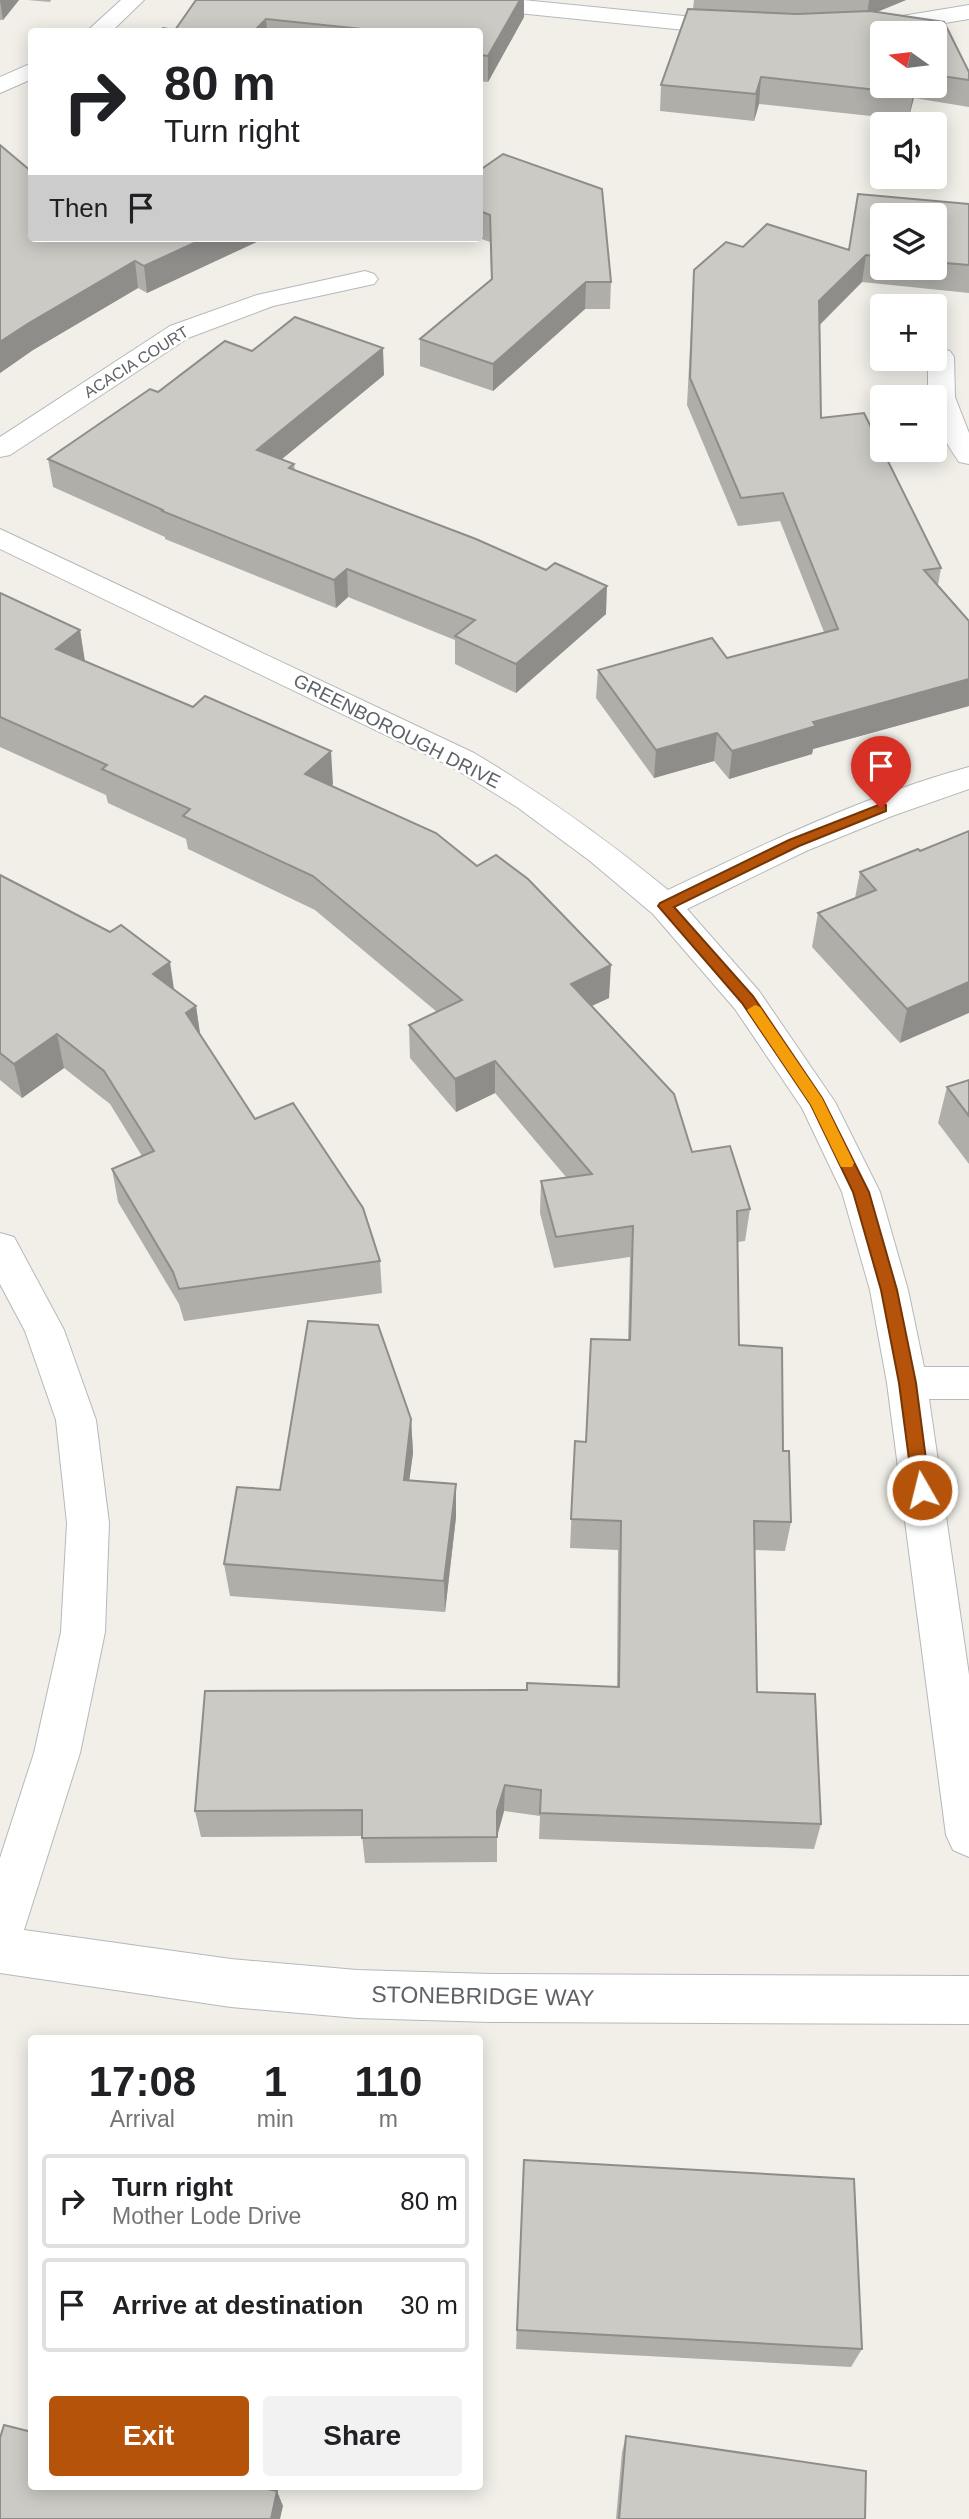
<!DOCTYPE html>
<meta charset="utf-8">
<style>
body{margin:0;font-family:Arial,sans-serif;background:#f2f2f2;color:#202124;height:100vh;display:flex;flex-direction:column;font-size:26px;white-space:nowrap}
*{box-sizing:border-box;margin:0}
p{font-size:23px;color:#757577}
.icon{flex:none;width:38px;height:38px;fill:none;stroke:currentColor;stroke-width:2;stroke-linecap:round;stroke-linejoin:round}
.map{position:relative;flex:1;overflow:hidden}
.drawer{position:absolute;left:28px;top:2035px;width:455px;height:455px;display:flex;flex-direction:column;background:#fff;border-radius:7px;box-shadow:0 4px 18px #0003}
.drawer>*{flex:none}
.banner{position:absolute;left:28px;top:28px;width:455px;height:214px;border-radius:7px;box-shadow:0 4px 18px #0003;background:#fff;color:#202124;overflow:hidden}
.needle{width:46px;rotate:284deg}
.buttons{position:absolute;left:870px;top:21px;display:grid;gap:14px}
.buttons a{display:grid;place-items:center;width:77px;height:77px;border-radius:7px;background:#fff;box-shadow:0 4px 18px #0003;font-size:35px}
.pin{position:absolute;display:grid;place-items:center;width:60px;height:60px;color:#fff;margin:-72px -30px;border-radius:50% 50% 50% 0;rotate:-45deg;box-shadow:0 0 7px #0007}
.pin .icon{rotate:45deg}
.me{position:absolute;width:77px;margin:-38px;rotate:352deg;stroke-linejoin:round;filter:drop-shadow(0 0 5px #0008)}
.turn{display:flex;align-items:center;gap:24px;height:147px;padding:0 21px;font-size:32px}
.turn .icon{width:91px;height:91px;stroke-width:2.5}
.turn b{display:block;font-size:49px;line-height:60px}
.then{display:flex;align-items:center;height:66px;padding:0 21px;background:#0003;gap:14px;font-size:26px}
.eta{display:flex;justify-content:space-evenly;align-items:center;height:119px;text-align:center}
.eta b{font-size:42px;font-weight:800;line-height:49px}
.button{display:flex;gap:14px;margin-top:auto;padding:14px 21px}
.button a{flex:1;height:80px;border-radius:7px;background:#b45309;color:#fff;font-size:28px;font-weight:800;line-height:80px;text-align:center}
.button a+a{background:#f2f2f2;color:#202124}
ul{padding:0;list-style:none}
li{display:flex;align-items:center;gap:21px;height:94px;margin:0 14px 10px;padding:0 7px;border:4px solid #e0e0e0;border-radius:7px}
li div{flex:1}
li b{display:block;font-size:26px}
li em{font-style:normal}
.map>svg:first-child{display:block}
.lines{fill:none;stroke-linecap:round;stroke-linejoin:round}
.street-casing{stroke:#b5b8bc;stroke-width:2}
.street{fill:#fff;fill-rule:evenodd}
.wall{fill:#afaea9;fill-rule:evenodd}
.shaded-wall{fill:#8f8d8a}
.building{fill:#cccac5;stroke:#8f8d8a;stroke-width:2}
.route{fill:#b45309;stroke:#753606;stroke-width:2}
.slow{fill:#f59e0b}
.labels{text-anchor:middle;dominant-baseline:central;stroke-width:5;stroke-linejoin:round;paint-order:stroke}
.far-street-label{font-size:16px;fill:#5f6368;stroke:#fff}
.street-label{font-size:19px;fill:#5f6368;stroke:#fff}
.near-street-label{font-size:23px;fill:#5f6368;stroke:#fff}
</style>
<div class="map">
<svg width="969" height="2519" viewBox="0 0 969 2519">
<rect width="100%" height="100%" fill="#f1efe8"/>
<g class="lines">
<g class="street-casing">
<g id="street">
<polygon points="121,0 144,0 111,32 86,32"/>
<polygon points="448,0 523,0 734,21 742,23 745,28 742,33 734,35 459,7 451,5"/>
<polygon points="969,5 969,19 878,34 870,32 867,27 870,22 878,20"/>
<polygon points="32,63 32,79 0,93 0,77"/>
<polygon points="365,271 374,274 378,279 374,284 273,306 188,338 10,455 0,457 0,437 170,326 257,295"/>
<path d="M941,349L950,351L954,357L955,397L969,433V464L959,462C945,441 934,423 934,397H928V359H934V351Z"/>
<path d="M0,529L474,753C543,794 606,839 668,890C766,843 864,796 969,767V789L892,816L806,851L687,909L759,991L835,1102L880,1192L908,1290L924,1367H969V1399H929L969,1675V1857L953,1850L946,1835L887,1383L870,1290L842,1192L802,1108L735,1009L653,914L590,861L517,807L452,767L0,549Z"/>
<polygon points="0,1233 14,1237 64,1330 96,1420 109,1523 105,1632 80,1753 24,1930 231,1959 357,1970 490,1974 969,1976 969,2024 490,2022 357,2018 231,2007 0,1973 0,1858 34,1753 61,1632 67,1523 56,1420 25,1331 0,1284"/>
</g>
</g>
<use href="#street" class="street"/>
</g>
<g class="wall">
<polygon points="0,0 19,0 3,20 0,20"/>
<polygon points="27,0 51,0 50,2"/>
<polygon points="196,0 524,0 524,17 488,82 480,81 480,32 159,32 175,30"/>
<path d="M694,0H906L877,12L944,22L969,72V107L914,98L908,120L759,104L754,121L660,111L661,85L688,9H693ZM882,33H934V86H882Z"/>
<polygon points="0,145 32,238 265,238 147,293 138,288 33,350 0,373"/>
<polygon points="480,170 611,282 610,309 585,309 493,391 420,366 420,339 491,280 490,242 479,238 480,238"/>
<path d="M858,194L969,204V293L862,282L820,325L821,418L864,413L941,568L938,585L969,621V706L813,749L812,754L729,779L714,761L654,778L596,698L598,670L712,638L727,658L824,632L780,521L738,526L687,405L694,270L726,242L743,247L767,224L849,250ZM882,215H934V268H882Z"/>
<polygon points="252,351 384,375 282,459 294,464 295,470 606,614 516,693 455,664 455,640 348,597 336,608 165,539 165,537 53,487 48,459 158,392"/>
<polygon points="0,593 80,630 85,661 333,784 331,786 609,998 592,1006 692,1152 750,1209 745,1241 737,1242 739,1345 783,1451 791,1522 785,1551 754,1550 757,1692 821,1824 814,1849 539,1839 540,1816 504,1811 497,1836 497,1862 365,1863 362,1836 201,1837 195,1811 527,1690 617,1687 618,1550 570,1548 575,1441 586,1442 591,1339 628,1340 630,1257 554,1268 540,1213 541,1181 566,1177 495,1093 456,1112 410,1058 409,1025 437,1012 315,910 188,849 186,839 108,803 106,795 0,747"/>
<polygon points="969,831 900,1043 812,947 818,913 855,898 860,872 920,851"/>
<polygon points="0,875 174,990 196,1006 200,1035 255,1119 380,1261 382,1293 184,1321 179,1304 118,1202 112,1169 142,1156 110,1104 64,1068 22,1098 0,1080"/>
<polygon points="969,1080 969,1164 938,1123 947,1087"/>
<polygon points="411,1419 413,1453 409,1480 456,1484 456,1517 445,1612 230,1596 224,1564 280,1490"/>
<polygon points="524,2160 862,2349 851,2367 516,2349"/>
<polygon points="626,2436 865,2519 616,2519 622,2452"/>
</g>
<g class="shaded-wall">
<polygon points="0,0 19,0 3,20"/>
<polygon points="520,0 524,0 524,17 488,82 488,56"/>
<polygon points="869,0 906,0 867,16"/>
<polygon points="266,19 267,32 253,32"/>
<polygon points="761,77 759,104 754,121 756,94"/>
<polygon points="915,86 916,86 914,98 908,120"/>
<polygon points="205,238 265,238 147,293 144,266"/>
<polygon points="866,255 862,282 816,328 819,301"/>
<polygon points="135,261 138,288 33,350 0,373 0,342 29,323"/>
<polygon points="586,282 585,309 493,391 493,364"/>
<polygon points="383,348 384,375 260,477 257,450"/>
<polygon points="347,569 348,597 336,608 334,580"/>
<polygon points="607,586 606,614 516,693 516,664"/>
<polygon points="80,630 85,663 56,649"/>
<polygon points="969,679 969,706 813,749 812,754 729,779 732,751 813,722"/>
<polygon points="717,733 714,761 654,778 656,750"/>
<polygon points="331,751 333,784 308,807 305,774"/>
<polygon points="170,962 175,996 153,974"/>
<polygon points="611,965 609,998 569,1016 571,984"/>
<polygon points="969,982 969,1013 900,1043 907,1009"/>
<polygon points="196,1006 201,1040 186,1013"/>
<polygon points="57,1034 64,1068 22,1098 14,1064"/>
<polygon points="495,1061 495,1093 456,1112 455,1079"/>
<polygon points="411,1419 413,1453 405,1512 404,1480"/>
<polygon points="456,1484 456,1517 445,1612 444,1581"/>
<polygon points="505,1785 504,1811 497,1837 497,1811"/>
<polygon points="277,2491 283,2506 280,2519 271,2519"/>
</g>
<g class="building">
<polygon points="196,0 520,0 488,56 480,55 480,32 391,32 266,19 253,32 159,32 163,28 175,30"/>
<polygon points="688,9 797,14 870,11 944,22 969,72 969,80 934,75 934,33 882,33 882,86 915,86 912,94 761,77 756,94 661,85"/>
<polygon points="0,145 32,172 32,238 205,238 144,266 135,261 29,323 0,342"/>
<polygon points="503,154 602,189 611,282 586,282 493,364 420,339 492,279 490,215 480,211 480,170"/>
<polygon points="858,194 969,204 969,265 934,262 934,215 882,215 882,257 866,255 819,301 821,418 864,413 941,568 924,570 969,621 969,679 813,722 816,726 732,751 717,733 656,750 598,670 712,638 727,658 838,629 783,493 741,498 690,378 694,270 726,242 743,247 767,224 849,250"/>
<polygon points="295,317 383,348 257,450 294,464 289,468 476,539 546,570 555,563 607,586 516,664 455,636 475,620 347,569 334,580 162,511 163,510 48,459 150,389 158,392 225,341 252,351"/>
<polygon points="0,593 80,630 56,649 193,707 205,696 331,751 305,774 436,833 477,866 496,855 528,879 611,965 571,984 674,1094 692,1152 730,1146 750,1209 737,1211 739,1345 782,1348 783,1451 789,1451 791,1522 754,1521 757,1692 815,1694 821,1824 540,1813 541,1790 505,1785 497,1811 497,1837 362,1838 362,1810 195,1811 205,1691 527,1690 527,1683 619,1687 621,1521 571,1519 575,1441 586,1442 591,1339 630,1340 633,1226 556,1237 541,1181 592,1174 495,1061 455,1079 409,1025 462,1000 313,876 183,816 190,809 102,769 107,765 0,717"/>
<polygon points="969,831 969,982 907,1009 818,913 876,890 860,872 918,849 920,851"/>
<polygon points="0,875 110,932 121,925 170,962 153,974 196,1006 186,1013 255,1119 293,1103 363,1208 380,1261 179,1289 173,1272 112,1169 154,1151 104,1071 57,1034 14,1064 0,1053"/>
<polygon points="969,1080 969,1116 947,1087"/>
<polygon points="308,1321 378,1325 411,1419 404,1480 456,1484 444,1581 224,1564 237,1487 280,1490"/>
<polygon points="524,2160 854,2179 862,2349 517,2330"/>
<polygon points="4,2425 32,2432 32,2487 258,2487 277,2491 271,2519 0,2519 0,2438"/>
<polygon points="626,2436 866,2471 865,2519 619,2519"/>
</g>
<polygon class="route" points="881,804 886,805 886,811 799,846 674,907 753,996 822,1098 869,1192 897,1290 916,1383 930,1490 928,1495 922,1497 916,1495 913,1490 899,1383 881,1290 853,1192 811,1105 742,1003 658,906 660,903 789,840"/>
<polygon class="slow" points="755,1005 760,1007 822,1098 854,1163 852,1167 841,1167 811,1105 747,1010"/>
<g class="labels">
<g class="far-street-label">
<text transform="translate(136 362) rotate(-32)">ACACIA COURT</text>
</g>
<g class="street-label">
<text transform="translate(397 731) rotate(27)">GREENBOROUGH DRIVE</text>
</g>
<g class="near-street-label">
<text transform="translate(483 1996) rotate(1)">STONEBRIDGE WAY</text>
</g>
</g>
</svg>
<div class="buttons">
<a><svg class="needle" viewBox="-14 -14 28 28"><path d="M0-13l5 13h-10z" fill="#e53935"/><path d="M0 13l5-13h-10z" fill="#757577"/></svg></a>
<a><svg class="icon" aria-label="sound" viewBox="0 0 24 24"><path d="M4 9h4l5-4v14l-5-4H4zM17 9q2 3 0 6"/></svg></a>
<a><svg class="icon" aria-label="layers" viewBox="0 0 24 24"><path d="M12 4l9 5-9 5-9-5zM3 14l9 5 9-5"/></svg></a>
<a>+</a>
<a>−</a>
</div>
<div class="pin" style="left:881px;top:808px;background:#d93025"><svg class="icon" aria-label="arrive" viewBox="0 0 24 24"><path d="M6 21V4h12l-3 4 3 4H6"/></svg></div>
<svg class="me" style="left:922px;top:1490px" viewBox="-20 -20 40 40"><circle r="17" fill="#b45309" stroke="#fff" stroke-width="3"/><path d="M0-11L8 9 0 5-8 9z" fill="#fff"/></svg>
<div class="banner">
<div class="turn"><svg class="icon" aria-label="right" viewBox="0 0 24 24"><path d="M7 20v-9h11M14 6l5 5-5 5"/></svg><div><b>80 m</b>Turn right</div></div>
<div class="then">Then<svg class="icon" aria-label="arrive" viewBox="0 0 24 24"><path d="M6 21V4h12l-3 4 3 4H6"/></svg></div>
</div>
<section class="drawer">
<div class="eta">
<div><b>17:08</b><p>Arrival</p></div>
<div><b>1</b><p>min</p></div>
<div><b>110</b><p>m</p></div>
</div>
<ul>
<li><svg class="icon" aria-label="right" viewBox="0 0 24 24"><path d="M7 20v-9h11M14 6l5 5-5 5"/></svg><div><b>Turn right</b><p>Mother Lode Drive</p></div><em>80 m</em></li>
<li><svg class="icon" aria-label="arrive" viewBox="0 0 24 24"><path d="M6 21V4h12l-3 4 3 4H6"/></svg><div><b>Arrive at destination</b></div><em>30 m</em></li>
</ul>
<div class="button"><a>Exit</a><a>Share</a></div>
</section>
</div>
